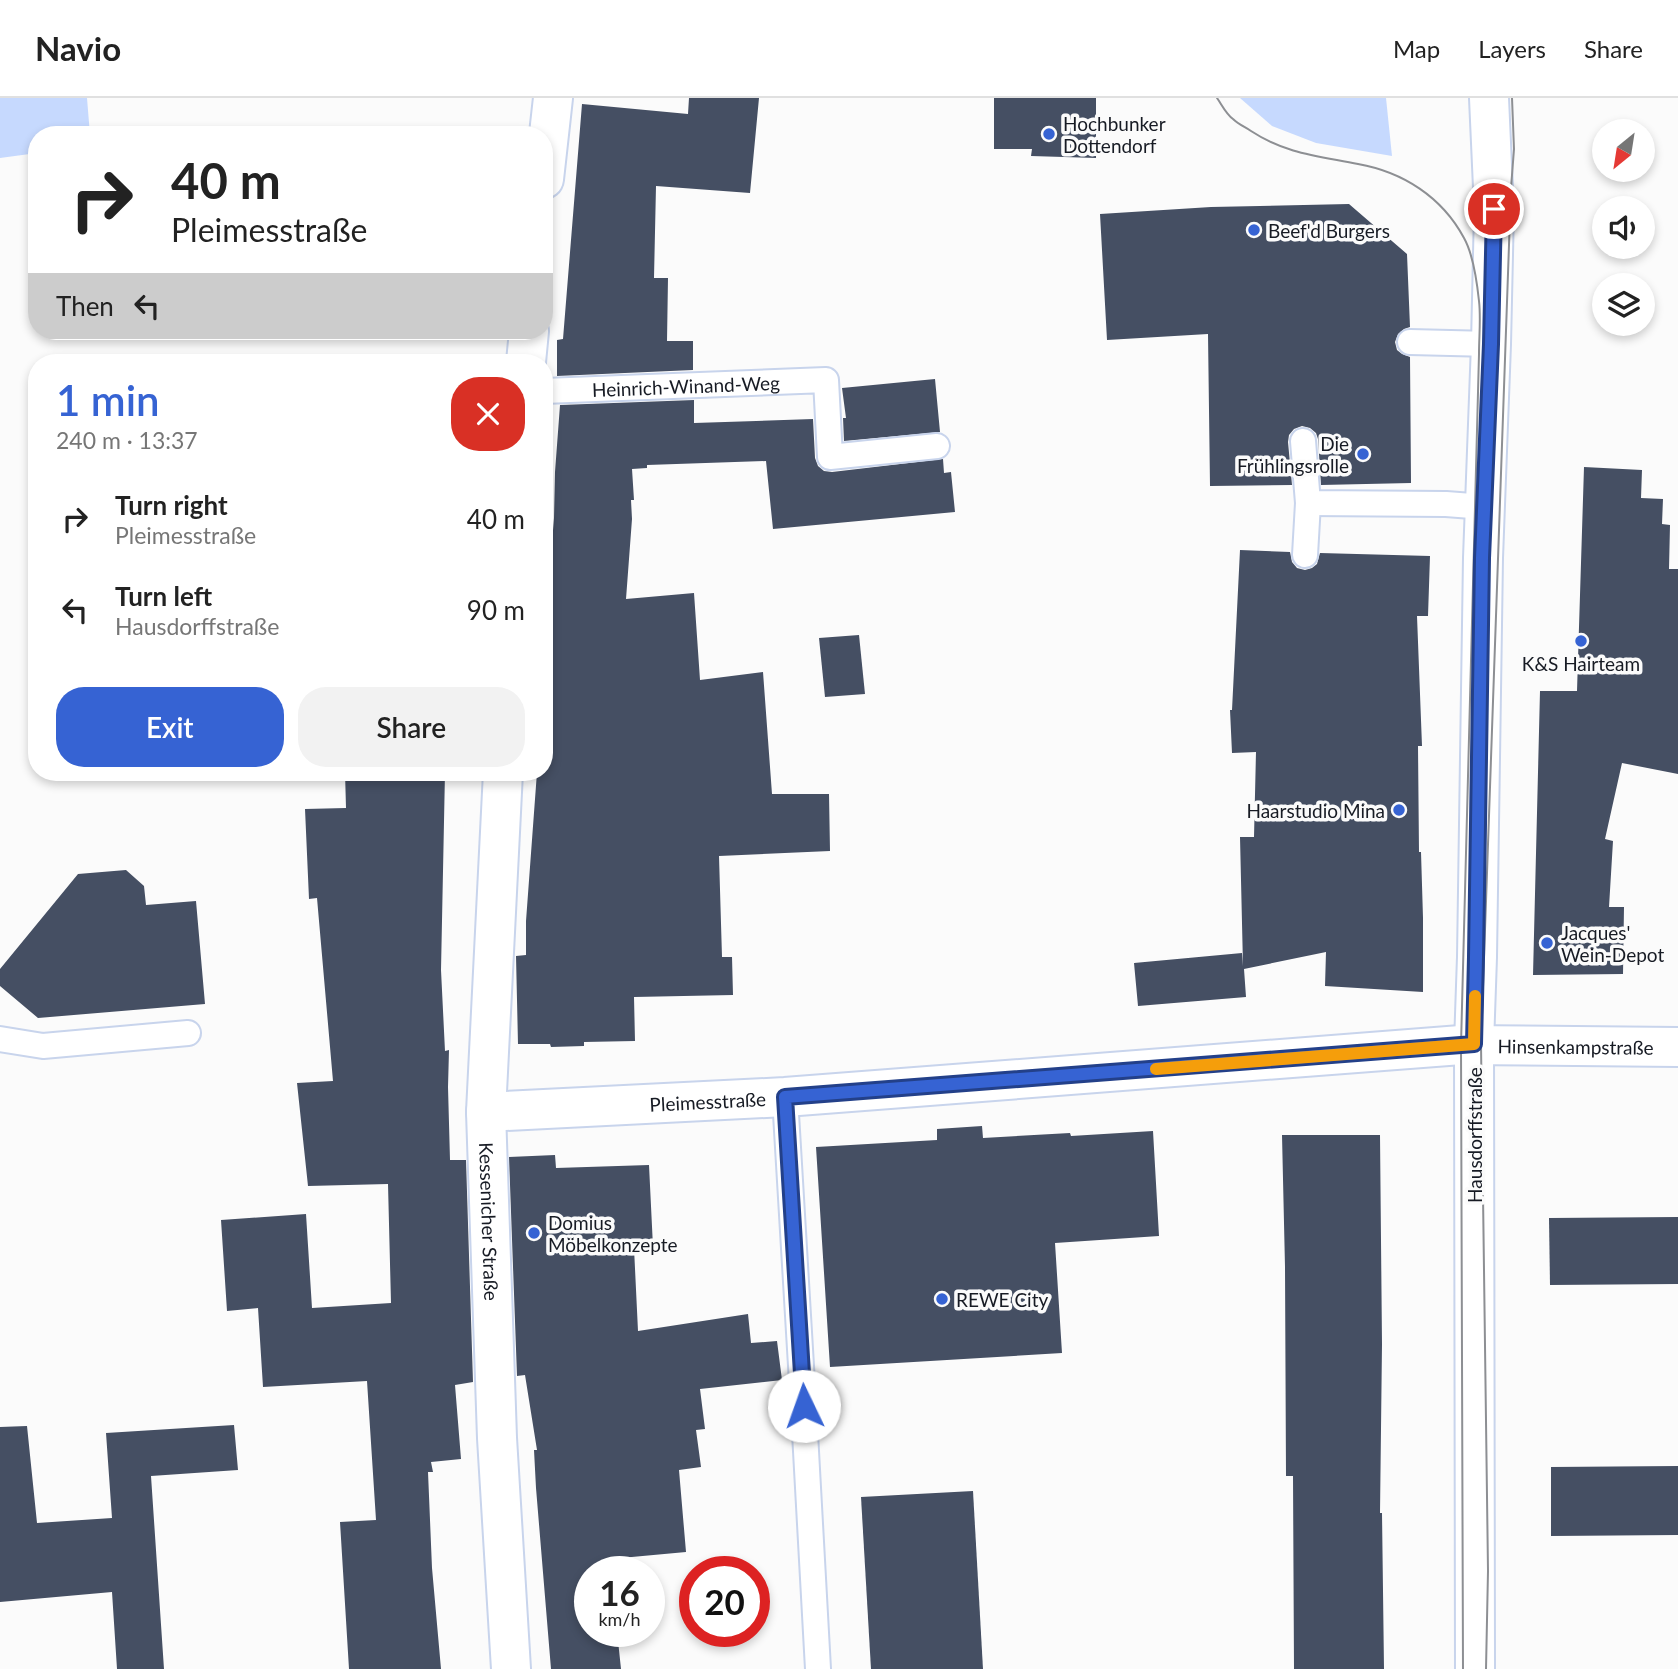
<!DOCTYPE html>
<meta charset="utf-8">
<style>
body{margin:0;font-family:Lato,sans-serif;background:#f2f2f2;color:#222;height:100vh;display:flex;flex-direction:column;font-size:26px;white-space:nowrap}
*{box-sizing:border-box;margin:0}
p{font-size:23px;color:#767676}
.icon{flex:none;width:38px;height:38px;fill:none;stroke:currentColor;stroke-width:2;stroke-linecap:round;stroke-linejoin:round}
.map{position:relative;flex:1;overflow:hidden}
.details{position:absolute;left:28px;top:256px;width:525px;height:427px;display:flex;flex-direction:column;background:#fff;border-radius:28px;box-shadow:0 4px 10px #0003}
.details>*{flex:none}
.guide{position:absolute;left:28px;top:28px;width:525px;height:214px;border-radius:28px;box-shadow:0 4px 10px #0003;background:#fff;color:#222;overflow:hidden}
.needle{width:46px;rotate:210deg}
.fabs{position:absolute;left:1592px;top:21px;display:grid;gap:14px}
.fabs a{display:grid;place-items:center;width:63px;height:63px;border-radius:50%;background:#fff;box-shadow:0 4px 10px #0003;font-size:35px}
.speed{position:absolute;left:574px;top:1458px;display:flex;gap:14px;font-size:35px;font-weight:700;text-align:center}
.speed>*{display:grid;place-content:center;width:91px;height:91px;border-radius:50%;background:#fff;box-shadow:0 4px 10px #0003;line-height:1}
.speed small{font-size:18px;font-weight:400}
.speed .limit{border:10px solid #d22;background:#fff;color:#111}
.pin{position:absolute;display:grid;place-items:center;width:60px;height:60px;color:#fff;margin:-30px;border:4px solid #fff;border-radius:50%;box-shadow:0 2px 7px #0007}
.me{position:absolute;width:77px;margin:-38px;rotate:357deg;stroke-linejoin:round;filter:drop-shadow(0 0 5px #0008)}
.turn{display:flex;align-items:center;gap:24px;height:147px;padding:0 28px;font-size:32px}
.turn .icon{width:91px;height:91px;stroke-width:2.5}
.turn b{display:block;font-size:49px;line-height:60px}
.then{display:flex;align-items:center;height:66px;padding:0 28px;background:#0003;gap:14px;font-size:26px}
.round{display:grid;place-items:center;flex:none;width:74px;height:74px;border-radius:28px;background:#f2f2f2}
.overview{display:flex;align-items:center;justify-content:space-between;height:119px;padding:0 28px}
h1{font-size:42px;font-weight:600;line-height:52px;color:#3663d3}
.primary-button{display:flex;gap:14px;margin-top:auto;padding:14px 28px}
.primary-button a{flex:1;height:80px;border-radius:28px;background:#3663d3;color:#fff;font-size:28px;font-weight:600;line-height:80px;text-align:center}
.primary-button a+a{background:#f2f2f2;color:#222}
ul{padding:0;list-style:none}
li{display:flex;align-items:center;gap:21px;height:91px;padding:0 28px}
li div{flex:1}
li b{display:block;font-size:26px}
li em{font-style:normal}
header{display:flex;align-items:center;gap:42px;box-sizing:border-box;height:98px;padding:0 35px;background:#fff;border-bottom:2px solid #e0e0e0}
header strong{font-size:33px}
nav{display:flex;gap:38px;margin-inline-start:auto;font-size:24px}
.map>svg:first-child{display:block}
.green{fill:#c6d9fe}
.building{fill:#454f63}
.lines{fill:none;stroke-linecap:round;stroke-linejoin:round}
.service-casing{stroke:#c8d4ec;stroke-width:28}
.minor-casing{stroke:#c8d4ec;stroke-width:42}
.secondary-casing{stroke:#c8d4ec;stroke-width:42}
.service{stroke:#fff;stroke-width:24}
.minor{stroke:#fff;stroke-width:38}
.secondary{stroke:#fff;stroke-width:38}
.tram{stroke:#8d8f93;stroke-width:2}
.route-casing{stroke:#234089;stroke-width:18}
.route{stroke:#3663d3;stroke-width:12}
.slow{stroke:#f59e0b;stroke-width:12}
.poi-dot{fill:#3663d3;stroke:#fbfbfb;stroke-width:2.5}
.labels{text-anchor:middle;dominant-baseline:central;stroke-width:7;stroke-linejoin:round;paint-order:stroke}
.poi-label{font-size:19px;fill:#171b24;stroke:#fbfbfb;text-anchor:start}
.street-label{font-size:19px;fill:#171b24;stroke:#fbfbfb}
</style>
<header>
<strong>Navio</strong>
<nav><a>Map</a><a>Layers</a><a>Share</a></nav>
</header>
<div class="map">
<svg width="1678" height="1571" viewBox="0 0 1678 1571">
<rect width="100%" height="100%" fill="#fbfbfb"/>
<g class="green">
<polygon points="0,0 87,0 90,37 37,37 37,55 0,60"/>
<polygon points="1240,0 1386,0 1392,58 1316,45 1272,28"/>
</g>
<g class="building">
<polygon points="689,0 759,0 750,95 656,88 654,180 668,180 667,243 693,243 693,272 557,278 557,242 563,241 582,6 688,16"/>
<polygon points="994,0 1096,0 1096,60 1031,58 1032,51 994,51"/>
<polygon points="1349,106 1407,156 1410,229 1404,231 1398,236 1395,244 1397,252 1402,256 1410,259 1411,385 1321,387 1318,341 1316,335 1310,330 1302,328 1294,331 1289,337 1288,344 1292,387 1210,388 1208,236 1107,242 1100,116 1211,109"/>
<polygon points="935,281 940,334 844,343 843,320 846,320 842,290"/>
<polygon points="694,302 694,325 813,321 815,360 818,368 824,373 832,374 943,361 944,375 951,374 955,414 773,431 766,363 647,367 647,370 632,371 634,402 631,402 632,421 626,501 694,495 700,582 763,574 772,696 829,696 830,753 719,758 722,859 732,859 733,897 634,899 635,943 584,944 584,948 551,949 550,946 518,946 516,858 526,857 526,823 537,674 544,674 544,542 554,420 555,374 560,307"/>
<polygon points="1584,369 1642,372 1641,400 1663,401 1662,426 1670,427 1669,471 1678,471 1678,676 1622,665 1605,741 1613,743 1609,809 1624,809 1623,876 1533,877 1540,593 1577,593"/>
<polygon points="1240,452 1290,454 1292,464 1297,470 1305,472 1312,470 1317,466 1320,455 1430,458 1428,518 1417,518 1422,648 1418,648 1419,754 1421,754 1423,820 1423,894 1325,888 1326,854 1244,871 1246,899 1138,908 1134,865 1242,855 1243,868 1240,739 1254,739 1256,654 1232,655 1230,612 1232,612"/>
<polygon points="859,537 865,596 825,599 819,540"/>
<polygon points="345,674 445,674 441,872 445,953 449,952 448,989 450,1062 466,1062 473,1284 455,1287 461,1361 431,1364 433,1374 428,1374 432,1470 441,1571 349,1571 340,1424 376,1422 367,1283 263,1289 258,1210 227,1213 221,1122 306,1116 312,1210 391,1205 388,1086 308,1088 297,985 333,983 317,800 309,801 305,711 346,710"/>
<polygon points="126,772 144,788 146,807 196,803 205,906 38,920 0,888 0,871 78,776"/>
<polygon points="982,1028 983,1040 1070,1035 1071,1038 1153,1033 1159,1138 1055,1145 1062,1255 830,1269 816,1049 937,1042 937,1031"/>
<polygon points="1282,1037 1380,1037 1382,1246 1380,1415 1382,1415 1384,1571 1294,1571 1293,1378 1286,1378 1285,1169"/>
<polygon points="555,1057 556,1070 649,1067 653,1149 634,1150 638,1233 748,1216 751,1245 777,1243 782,1282 700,1291 705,1331 696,1332 701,1369 679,1372 686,1454 610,1461 612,1474 590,1474 590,1533 617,1533 621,1571 551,1571 536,1390 534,1352 537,1352 525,1277 517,1278 509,1059"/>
<polygon points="1678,1119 1678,1186 1550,1187 1549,1120"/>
<polygon points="234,1327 238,1372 151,1378 164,1571 117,1571 112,1494 0,1504 0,1329 27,1328 37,1425 112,1420 106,1335"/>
<polygon points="1678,1368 1678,1437 1551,1438 1551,1369"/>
<polygon points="973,1393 983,1571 871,1571 861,1399"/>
</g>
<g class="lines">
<g class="service-casing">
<g id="service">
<polyline points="1410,244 1491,246"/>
<path id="s1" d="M544,293L826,282L830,359L937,348"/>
<polyline points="1303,343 1308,405 1446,406 1485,409"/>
<polyline points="1305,457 1308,405"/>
<polyline points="0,941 43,948 188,935"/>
<polyline points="785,999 805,1335 818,1571"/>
</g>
</g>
<g class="minor-casing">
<g id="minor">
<polyline points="544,81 553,0"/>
<polyline points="526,264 529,233"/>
<path id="s2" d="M503,674L486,1014L497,1340L511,1571"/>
<path id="s3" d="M486,1014L785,999L1461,947L1678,949"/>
</g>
</g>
<g class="secondary-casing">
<polyline id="secondary" points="1475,1571 1474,946 1477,859 1483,460 1491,246 1494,112 1489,0"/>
</g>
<use href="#service" class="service"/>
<use href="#minor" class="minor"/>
<use href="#secondary" class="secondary"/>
<g class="tram">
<path d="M1217,0C1222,7 1226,16 1233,21C1238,26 1245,29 1251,33C1286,56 1318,58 1358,66C1403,74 1442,99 1464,140C1473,156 1477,184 1479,203C1481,220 1479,239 1479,256L1461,947L1463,1571"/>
<polyline points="1486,1571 1488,1473 1481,946 1511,90 1514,51 1512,0"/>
</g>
</g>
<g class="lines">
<g class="route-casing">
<polyline id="route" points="804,1308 785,999 1474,946 1476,859 1482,460 1491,246 1494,111"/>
</g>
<use href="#route" class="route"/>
<polyline class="slow" points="1156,971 1474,946 1475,898"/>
</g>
<g class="poi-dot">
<circle cx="1049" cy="36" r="7"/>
<circle cx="1254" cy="132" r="7"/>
<circle cx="1363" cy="356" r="7"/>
<circle cx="1581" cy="543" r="7"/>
<circle cx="1399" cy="712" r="7"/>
<circle cx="1547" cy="845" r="7"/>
<circle cx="534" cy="1135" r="7"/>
<circle cx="942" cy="1201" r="7"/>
</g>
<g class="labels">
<g class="poi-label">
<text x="1063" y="25">Hochbunker<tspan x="1063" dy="22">Dottendorf</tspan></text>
<text x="1268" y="132">Beef'd Burgers</text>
<text x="1349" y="345" text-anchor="end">Die<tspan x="1349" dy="22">Frühlingsrolle</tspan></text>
<text x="1581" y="565" text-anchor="middle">K&amp;S Hairteam</text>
<text x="1385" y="712" text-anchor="end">Haarstudio Mina</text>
<text x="1561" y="834">Jacques'<tspan x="1561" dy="22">Wein-Depot</tspan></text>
<text x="548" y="1124">Domius<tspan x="548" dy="22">Möbelkonzepte</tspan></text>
<text x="956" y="1201">REWE City</text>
</g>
<g class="street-label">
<text stroke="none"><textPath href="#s1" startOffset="142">Heinrich-Winand-Weg</textPath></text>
<text stroke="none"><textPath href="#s3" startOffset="1092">Hinsenkampstraße</textPath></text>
<text stroke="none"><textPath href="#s3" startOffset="222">Pleimesstraße</textPath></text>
<text transform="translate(1474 1037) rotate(-90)">Hausdorffstraße</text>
<text stroke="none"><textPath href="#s2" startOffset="450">Kessenicher Straße</textPath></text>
</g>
</g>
</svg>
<div class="fabs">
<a><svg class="needle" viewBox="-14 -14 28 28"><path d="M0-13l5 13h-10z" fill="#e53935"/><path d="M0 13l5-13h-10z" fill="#767676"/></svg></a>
<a><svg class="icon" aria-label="sound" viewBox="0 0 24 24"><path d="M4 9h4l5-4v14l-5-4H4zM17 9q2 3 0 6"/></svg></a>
<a><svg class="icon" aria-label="layers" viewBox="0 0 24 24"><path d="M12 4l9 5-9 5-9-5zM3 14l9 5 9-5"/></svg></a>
</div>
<div class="speed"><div>16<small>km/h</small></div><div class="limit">20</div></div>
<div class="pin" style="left:1494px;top:111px;background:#d93025"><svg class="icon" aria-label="arrive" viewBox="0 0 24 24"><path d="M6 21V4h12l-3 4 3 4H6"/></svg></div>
<svg class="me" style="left:804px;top:1308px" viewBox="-20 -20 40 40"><circle r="19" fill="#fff"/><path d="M0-13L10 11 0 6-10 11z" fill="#3663d3"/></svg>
<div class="guide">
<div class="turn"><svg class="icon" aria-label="right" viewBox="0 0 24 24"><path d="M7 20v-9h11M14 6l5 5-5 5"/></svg><div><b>40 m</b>Pleimesstraße</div></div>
<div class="then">Then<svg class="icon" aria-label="left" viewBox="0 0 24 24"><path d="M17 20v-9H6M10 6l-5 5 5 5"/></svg></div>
</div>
<section class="details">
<div class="overview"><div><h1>1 min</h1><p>240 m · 13:37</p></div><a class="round" style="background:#d93025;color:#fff"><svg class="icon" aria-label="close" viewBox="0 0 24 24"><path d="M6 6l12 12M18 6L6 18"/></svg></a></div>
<ul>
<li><svg class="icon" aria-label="right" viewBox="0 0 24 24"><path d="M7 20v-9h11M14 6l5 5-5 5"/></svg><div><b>Turn right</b><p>Pleimesstraße</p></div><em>40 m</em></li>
<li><svg class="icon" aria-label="left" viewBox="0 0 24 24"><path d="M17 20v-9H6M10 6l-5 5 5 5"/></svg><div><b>Turn left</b><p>Hausdorffstraße</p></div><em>90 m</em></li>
</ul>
<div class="primary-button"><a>Exit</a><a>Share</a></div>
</section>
</div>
